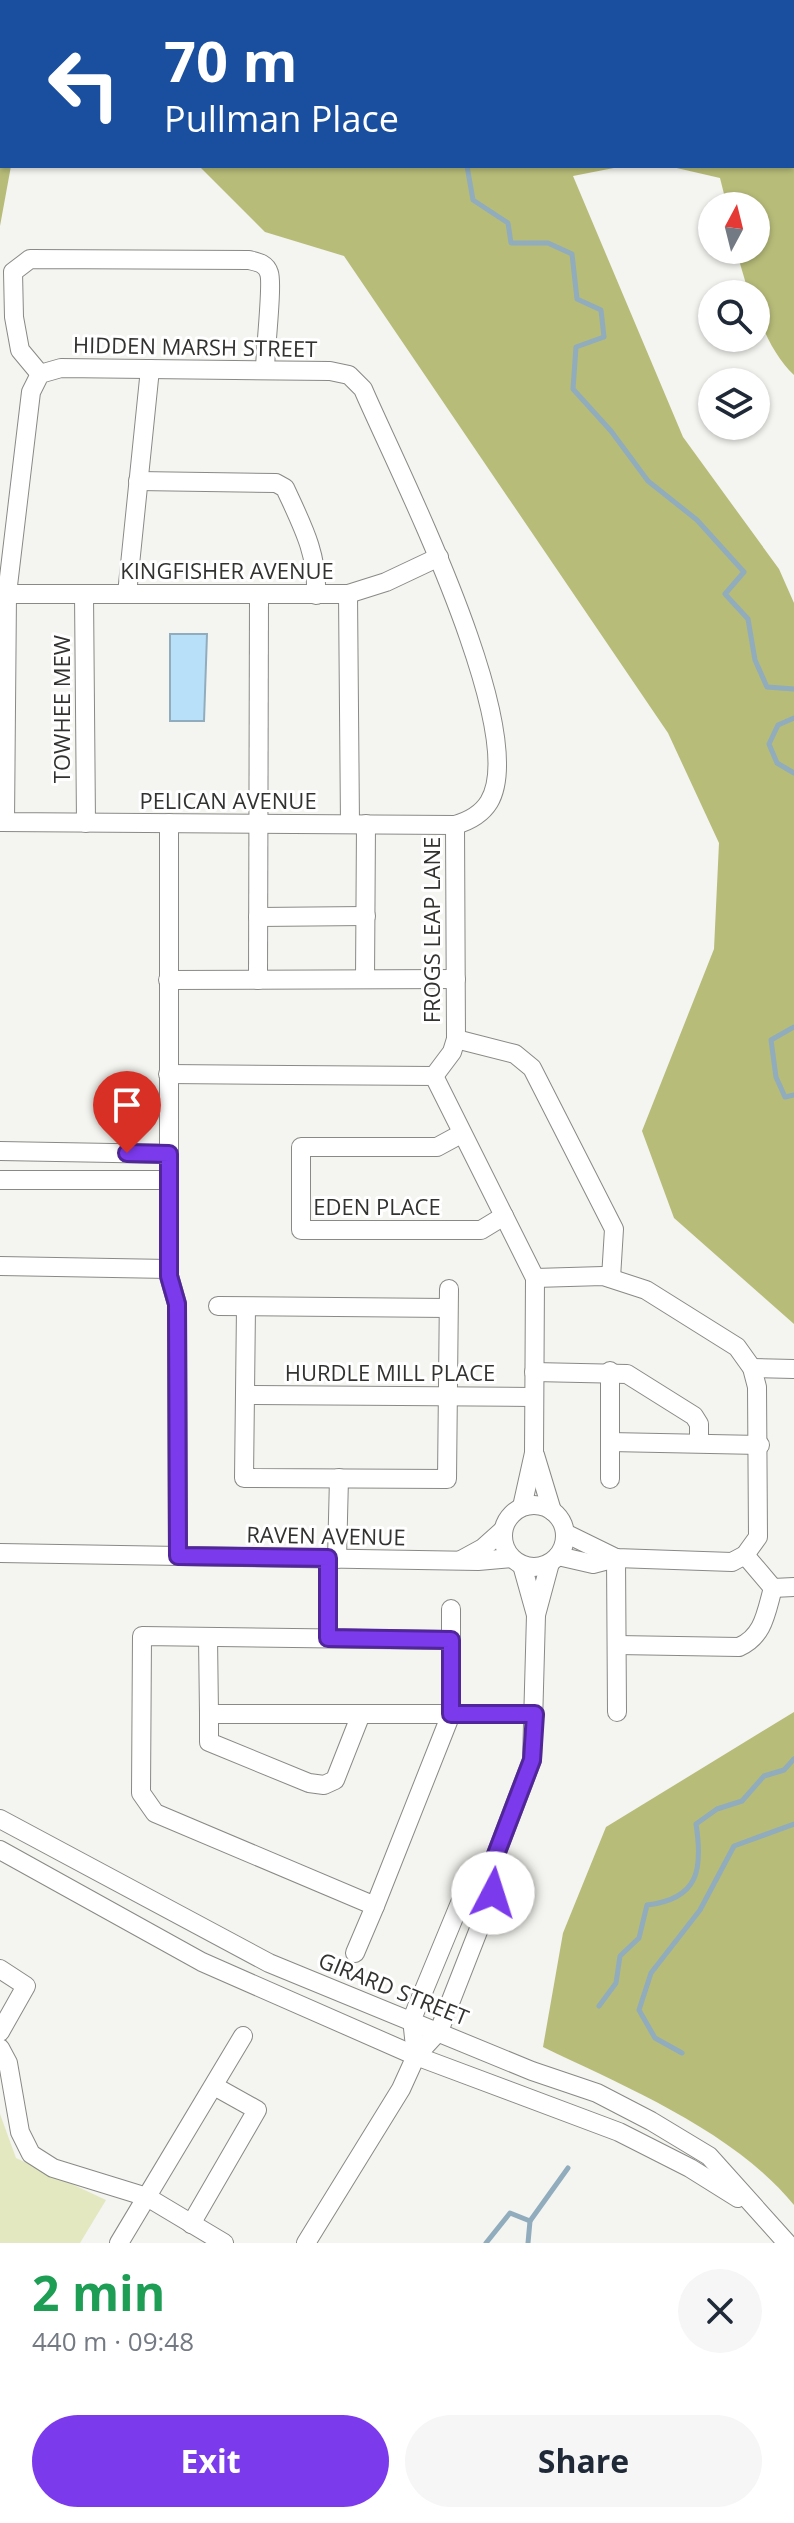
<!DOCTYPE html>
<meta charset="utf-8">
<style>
body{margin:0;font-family:"Open Sans",sans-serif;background:#f6f6f7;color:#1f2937;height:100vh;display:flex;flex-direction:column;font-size:30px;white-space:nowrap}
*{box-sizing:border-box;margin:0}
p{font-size:26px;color:#747a83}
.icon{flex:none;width:44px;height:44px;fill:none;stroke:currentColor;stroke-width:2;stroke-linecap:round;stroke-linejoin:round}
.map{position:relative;height:2243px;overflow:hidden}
.details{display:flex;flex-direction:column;background:#fff;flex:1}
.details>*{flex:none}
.guide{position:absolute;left:0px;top:0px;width:794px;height:168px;box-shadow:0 2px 6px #0004;background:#1a4fa0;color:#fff;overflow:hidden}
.needle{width:52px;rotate:7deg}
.tools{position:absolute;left:698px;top:192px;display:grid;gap:16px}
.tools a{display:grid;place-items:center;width:72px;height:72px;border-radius:50%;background:#fff;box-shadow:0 2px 6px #0004;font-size:40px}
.pin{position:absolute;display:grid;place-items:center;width:68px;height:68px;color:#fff;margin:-82px -34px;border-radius:50% 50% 50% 0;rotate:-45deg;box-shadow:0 0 8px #0007}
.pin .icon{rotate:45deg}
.me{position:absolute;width:88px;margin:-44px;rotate:5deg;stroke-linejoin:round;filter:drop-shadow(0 0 6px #0008)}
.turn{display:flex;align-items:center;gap:28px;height:168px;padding:0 32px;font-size:36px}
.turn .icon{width:104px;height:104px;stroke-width:2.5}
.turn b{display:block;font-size:56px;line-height:68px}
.round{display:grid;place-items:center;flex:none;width:84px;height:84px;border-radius:42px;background:#f6f6f7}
.head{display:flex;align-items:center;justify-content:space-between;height:136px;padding:0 32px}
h1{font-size:48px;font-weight:700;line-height:60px;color:#1e9e55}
.primary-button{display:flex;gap:16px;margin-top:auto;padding:16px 32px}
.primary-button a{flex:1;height:92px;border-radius:48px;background:#7c3aed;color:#fff;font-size:32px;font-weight:700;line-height:92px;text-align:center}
.primary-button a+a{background:#f6f6f7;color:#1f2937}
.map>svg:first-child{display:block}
.green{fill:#e4e8c0}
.forest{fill:#b7bc79}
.water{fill:#b9e0f9;stroke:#90acbd;stroke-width:2}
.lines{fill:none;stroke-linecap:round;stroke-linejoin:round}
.stream{stroke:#90acbd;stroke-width:5}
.minor-casing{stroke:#898986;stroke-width:20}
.minor{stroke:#fff;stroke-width:18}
.route-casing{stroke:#51269a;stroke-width:20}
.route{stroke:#7c3aed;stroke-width:14}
.labels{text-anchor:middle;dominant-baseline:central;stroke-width:6;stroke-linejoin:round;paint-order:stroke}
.street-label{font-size:22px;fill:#323231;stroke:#fff}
</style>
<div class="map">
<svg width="794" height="2243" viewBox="0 0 794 2243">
<rect width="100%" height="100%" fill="#f4f4f0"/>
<polygon class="green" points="0,2114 16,2158 106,2200 80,2243 0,2243"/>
<g class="forest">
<path d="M0,0H794V375C774,356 756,321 756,294H749L736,250H756V206H727L720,178L668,166H792V2H2V166H11L0,226Z"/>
<polygon points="199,166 624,166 573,176 683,437 779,569 794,603 794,1324 674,1218 642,1131 714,949 719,843 668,733 344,256 265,232"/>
<path d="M794,1712V2205C735,2132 626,2087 543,2047L563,1933L606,1827Z"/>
</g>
<polygon class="water" points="170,634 207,634 204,721 170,721"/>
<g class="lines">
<g class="stream">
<polyline points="228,0 228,2"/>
<polyline points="613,0 616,2"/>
<polyline points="570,2 572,0"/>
<polyline points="669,2 679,2"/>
<polyline points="792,38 794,39"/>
<polyline points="467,166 473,200 508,223 511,243 548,243 572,254 577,299 601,310 604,337 576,347 573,389 611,431 648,481 697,520 744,572 725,594 748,619 755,660 767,687 794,689"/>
<polyline points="794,718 778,725 769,744 777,763 794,773"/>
<polyline points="794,1027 771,1040 776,1077 785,1097 794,1095"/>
<path d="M599,2006L616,1983L620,1956L639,1938L647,1905C699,1899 703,1869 696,1824L717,1809L742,1801L764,1776L784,1770L794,1759"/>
<polyline points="682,2053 655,2038 639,2010 651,1973 700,1910 734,1846 794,1824"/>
<polyline points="486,2243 510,2213 530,2221 568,2168"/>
<polyline points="528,2243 530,2221"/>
</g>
<g class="minor-casing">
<g id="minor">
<path d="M40,374L20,350L14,317L13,272L30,259L249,260C257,262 266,263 269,273C273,284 265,352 265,370"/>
<path d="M138,481L276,483L285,488C302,525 318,554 316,595"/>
<polyline points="7,594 348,594 386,582 439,557"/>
<polyline points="84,594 86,823"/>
<polyline points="127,594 150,369"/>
<polyline points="348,594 350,824"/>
<path d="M0,822L455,825C469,821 481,815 489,802C532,731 395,464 363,389L349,375L330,371L61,368L40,374L31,392L7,594L5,822"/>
<polyline points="169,823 169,1276 177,1304 178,1556"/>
<polyline points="258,917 366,916"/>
<polyline points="365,979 366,824"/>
<polyline points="168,980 456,979"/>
<polyline points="258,980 259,596"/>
<polyline points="456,1039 515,1054 532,1068 614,1229 611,1278"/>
<polyline points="168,1074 434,1076 535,1278 534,1453 522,1507"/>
<polyline points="434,1076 452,1052 456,1039 455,825"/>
<polyline points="461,1134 437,1147 301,1147 301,1230 481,1230 504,1216"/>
<polyline points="0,1151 169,1154"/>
<polyline points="0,1180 169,1180"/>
<polyline points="0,1266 169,1269"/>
<polyline points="535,1278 603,1276 646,1290 737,1347 752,1368 757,1387 758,1537 745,1555 732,1562 616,1558 565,1533"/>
<polyline points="218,1306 448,1308"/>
<polyline points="246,1307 244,1478 447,1479 449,1289"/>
<polyline points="752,1368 794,1369"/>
<polyline points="610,1371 610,1479"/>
<polyline points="534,1372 627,1374 694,1416 699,1424 699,1443"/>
<polyline points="246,1395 533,1397"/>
<polyline points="610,1442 760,1445"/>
<polyline points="535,1455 552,1511"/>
<circle cx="534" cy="1536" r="31"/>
<polyline points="0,1553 478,1561 511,1558"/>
<polyline points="558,1556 593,1564 616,1558"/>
<polyline points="616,1558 617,1712"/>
<polyline points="337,1559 339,1478"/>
<polyline points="461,1560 483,1548 503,1530"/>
<polyline points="522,1565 536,1615"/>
<polyline points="773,1588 794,1587"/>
<polyline points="451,1609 451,1714 375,1906 155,1813 141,1793 142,1636 451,1640"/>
<polyline points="208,1637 209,1714"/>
<polyline points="328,1638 328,1558"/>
<path d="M617,1645L739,1647C764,1636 766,1612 773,1588L745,1555"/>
<polyline points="361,1714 335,1780 324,1785 309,1783 209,1742 209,1714 535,1714"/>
<polyline points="0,1819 269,1963 532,2071 597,2093 651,2121 709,2156 787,2243"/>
<polyline points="0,1850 202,1962 416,2056 619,2132 690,2168 738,2198"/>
<polyline points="355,1953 375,1906"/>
<polyline points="0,1969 26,1986 0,2032"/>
<polyline points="0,2048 8,2063 20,2132 31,2154 53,2168 147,2197 224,2243"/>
<polyline points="416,2056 412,2019 467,1886 490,1870"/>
<polyline points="191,2224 257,2110 214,2086"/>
<polyline points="119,2243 243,2036"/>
<polyline points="306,2243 401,2089 416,2056 439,2031 493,1893 490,1870 532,1760 536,1615 550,1563"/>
</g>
</g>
<use href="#minor" class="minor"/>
</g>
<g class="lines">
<g class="route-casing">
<polyline id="route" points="127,1153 169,1154 169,1276 177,1304 178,1556 328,1558 328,1638 451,1640 451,1714 535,1714 532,1760 490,1870 493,1893"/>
</g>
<use href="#route" class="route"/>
</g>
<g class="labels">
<g class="street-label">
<text transform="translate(195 346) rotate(1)">HIDDEN MARSH STREET</text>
<text x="227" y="570">KINGFISHER AVENUE</text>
<text transform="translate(61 709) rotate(-90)">TOWHEE MEW</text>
<text x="228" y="800">PELICAN AVENUE</text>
<text transform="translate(431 930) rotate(-90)">FROGS LEAP LANE</text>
<text x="377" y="1206">EDEN PLACE</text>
<text x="390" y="1372">HURDLE MILL PLACE</text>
<text transform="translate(326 1535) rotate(1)">RAVEN AVENUE</text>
<text transform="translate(394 1988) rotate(22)">GIRARD STREET</text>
</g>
</g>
</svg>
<div class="tools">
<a><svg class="needle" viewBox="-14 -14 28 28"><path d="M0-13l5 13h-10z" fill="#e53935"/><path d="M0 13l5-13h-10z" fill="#747a83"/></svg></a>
<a><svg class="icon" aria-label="search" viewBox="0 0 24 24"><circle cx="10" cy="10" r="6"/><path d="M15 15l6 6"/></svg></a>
<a><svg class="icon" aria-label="layers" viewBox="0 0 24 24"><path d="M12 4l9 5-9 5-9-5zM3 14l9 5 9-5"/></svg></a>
</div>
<div class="pin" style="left:127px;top:1153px;background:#d93025"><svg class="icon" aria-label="arrive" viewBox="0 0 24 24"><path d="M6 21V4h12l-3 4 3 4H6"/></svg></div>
<svg class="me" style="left:493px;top:1893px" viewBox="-20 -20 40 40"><circle r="19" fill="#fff"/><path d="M0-13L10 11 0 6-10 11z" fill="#7c3aed"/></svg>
<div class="guide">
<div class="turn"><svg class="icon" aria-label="left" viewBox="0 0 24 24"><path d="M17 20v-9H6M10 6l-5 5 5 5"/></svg><div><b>70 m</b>Pullman Place</div></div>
</div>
</div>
<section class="details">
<div class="head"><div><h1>2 min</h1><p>440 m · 09:48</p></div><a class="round"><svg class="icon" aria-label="close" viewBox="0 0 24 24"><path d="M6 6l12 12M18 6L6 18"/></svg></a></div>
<div class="primary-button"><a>Exit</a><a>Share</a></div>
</section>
